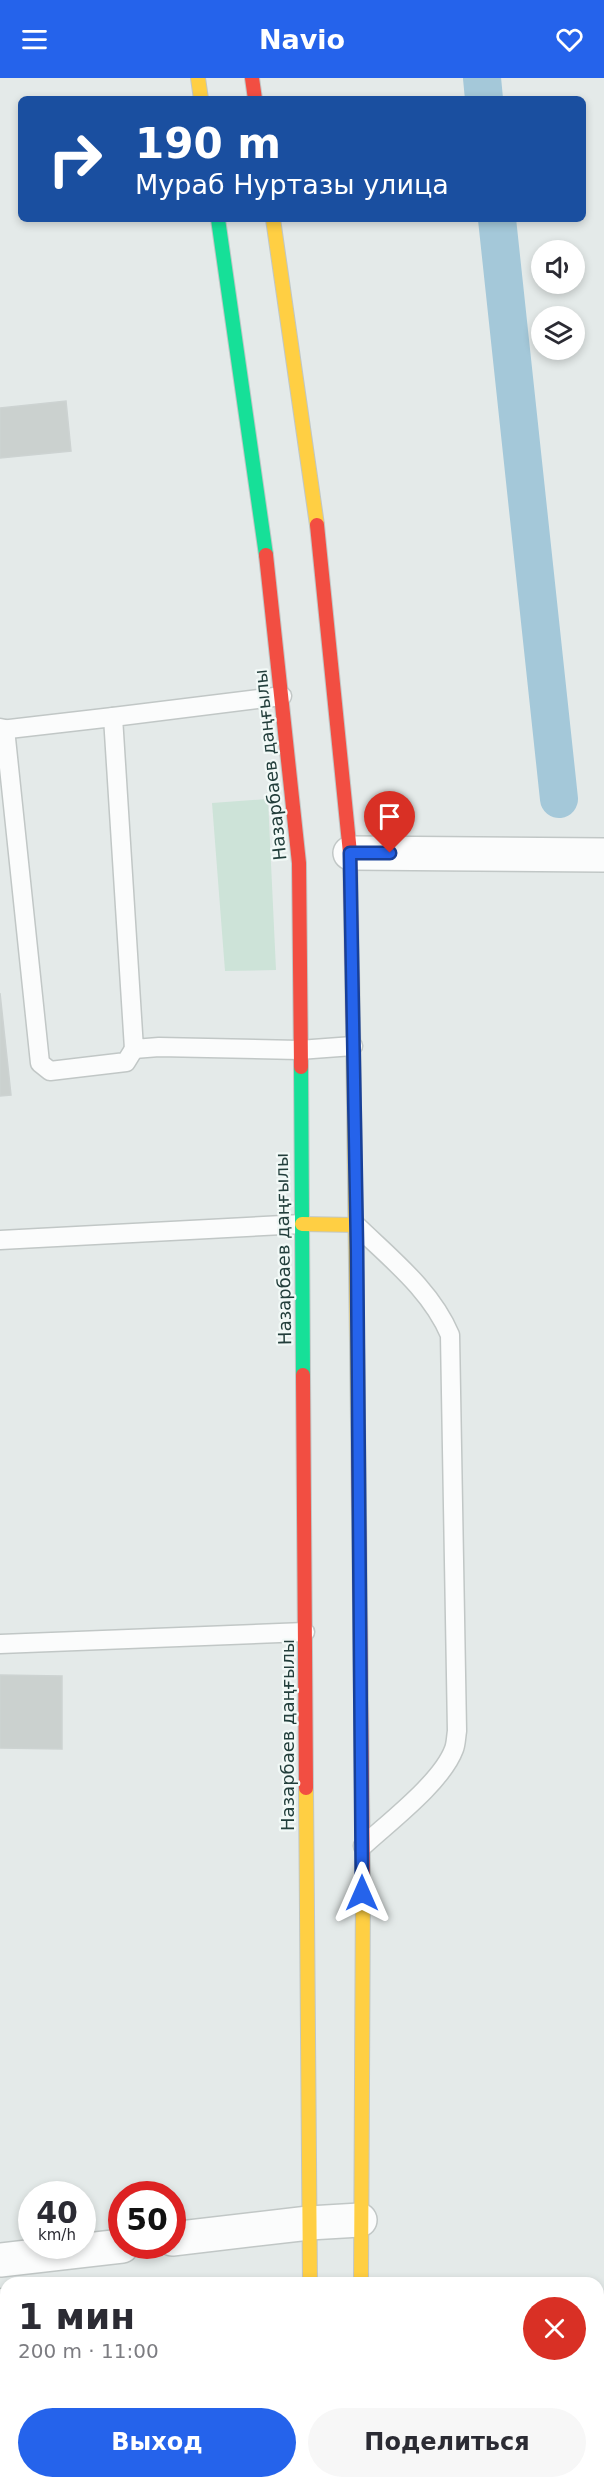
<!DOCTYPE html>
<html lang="ru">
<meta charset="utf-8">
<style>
body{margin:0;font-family:"DejaVu Sans",sans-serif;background:#f7f7f7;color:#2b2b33;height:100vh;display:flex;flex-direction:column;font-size:22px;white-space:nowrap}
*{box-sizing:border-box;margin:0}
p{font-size:20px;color:#7c7c81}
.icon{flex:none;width:33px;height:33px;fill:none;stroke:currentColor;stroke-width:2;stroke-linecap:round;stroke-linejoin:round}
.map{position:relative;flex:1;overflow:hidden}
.panel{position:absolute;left:0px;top:2199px;width:604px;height:212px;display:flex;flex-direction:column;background:#fff;border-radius:18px 18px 0 0;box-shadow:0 3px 9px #0003}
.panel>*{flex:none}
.banner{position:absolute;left:18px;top:18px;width:568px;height:126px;border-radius:9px;box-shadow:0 3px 9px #0003;background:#1a4fa0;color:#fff;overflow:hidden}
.tools{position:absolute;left:531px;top:162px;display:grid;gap:12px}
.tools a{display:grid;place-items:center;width:54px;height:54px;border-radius:50%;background:#fff;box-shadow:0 3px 9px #0003;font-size:30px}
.speed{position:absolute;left:18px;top:2103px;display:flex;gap:12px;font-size:30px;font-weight:700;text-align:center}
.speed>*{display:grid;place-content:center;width:78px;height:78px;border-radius:50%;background:#fff;box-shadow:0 3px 9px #0003;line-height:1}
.speed small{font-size:15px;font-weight:400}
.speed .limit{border:9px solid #d22;background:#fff;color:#111}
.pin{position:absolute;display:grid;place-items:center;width:51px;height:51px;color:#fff;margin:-62px -26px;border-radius:50% 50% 50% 0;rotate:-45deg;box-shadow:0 0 6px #0007}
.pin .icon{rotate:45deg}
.me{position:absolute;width:66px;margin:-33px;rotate:0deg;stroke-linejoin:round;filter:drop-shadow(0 0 4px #0008)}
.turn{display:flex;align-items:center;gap:21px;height:126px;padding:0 18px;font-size:27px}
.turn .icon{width:78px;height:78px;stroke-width:2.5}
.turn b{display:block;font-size:42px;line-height:51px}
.round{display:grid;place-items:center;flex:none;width:63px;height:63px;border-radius:32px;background:#f7f7f7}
.head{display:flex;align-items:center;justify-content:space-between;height:102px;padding:0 18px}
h1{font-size:36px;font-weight:800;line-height:45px}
.button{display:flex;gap:12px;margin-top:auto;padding:12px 18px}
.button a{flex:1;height:69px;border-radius:36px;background:#2563eb;color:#fff;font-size:24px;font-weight:800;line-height:69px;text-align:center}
.button a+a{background:#f7f7f7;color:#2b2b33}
header{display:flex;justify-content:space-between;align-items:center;height:78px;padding:0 18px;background:#2563eb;color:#fff;font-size:27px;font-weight:800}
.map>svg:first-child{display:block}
.green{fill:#cde3d8}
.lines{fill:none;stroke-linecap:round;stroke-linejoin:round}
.canal{stroke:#a4c8d9;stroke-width:38}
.building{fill:#cbd1cf;stroke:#cdd3d2;stroke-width:1.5}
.lane-casing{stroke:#c1c7c6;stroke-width:21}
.street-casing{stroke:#c1c7c6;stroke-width:36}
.fast-casing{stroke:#c0c7c6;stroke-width:16}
.slow-casing{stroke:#c0c7c6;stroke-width:16}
.jam-casing{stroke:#c0c7c6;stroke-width:16}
.lane{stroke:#fbfcfc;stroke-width:18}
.street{stroke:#fbfcfc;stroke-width:33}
.fast{stroke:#16e098;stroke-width:14}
.slow{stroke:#ffcf43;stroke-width:14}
.jam{stroke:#f24e42;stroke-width:14}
.route-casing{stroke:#184099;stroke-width:15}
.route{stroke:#2563eb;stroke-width:10}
.labels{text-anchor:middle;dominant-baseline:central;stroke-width:4.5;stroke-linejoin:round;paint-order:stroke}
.street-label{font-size:18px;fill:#223e3b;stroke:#f2f9f7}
</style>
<header><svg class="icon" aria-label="menu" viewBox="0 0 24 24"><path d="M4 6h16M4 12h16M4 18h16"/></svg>Navio<svg class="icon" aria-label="heart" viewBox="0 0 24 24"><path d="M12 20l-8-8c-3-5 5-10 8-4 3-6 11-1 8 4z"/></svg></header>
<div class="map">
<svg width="604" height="2410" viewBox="0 0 604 2410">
<rect width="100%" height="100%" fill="#e4eae9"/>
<polygon class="green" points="268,721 276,892 225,893 212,725"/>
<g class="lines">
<g class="canal">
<polyline points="482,0 484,21"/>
<polyline points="497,141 559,721"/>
</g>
</g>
<g class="building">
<polygon points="66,323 71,373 0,380 0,330"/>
<polygon points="0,915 11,1017 0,1018"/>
<polygon points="0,1597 62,1598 62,1671 0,1670"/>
<polygon points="0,2268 6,2268 6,2404 75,2404 75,2410 0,2410"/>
</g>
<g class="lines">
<g class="lane-casing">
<g id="lane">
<polyline points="282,618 113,639 134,971 159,969 299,972 353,968"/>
<polyline points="0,650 5,651 40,985 50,993 126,984 134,971"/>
<polyline points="0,652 113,639"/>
<path d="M356,1147C391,1181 431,1212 450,1257L457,1653C456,1659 456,1666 454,1671C442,1704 389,1744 363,1768"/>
<polyline points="0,1162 302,1146"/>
<polyline points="0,1566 305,1554"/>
<polyline points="0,2220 6,2226"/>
<polyline points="133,2404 134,2410"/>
<polyline points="218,2404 218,2410"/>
</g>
</g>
<g class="street-casing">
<g id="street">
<polyline points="350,775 604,777"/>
<polyline points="172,2161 309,2145 360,2142"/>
<polyline points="0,2182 122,2168"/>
</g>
</g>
<g class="fast-casing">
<g id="fast">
<polyline points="218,141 266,477"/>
<polyline points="301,989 303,1297"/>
<polyline points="312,2404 312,2410"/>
</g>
</g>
<g class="slow-casing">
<g id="slow">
<polyline points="198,0 201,21"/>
<polyline points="273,141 317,447"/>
<polyline points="353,947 358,1345"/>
<polyline points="302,1146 356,1147"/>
<polyline points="306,1710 310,2205"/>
<polyline points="361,2205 363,1804"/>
<polyline points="363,2404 363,2410"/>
</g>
</g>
<g class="jam-casing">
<g id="jam">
<polyline points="252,0 255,21"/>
<polyline points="317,447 350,775 353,947"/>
<polyline points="266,477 299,785 301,989"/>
<polyline points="303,1297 306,1710"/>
<polyline points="358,1345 363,1804"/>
</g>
</g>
<use href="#lane" class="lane"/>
<use href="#street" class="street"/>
<use href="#fast" class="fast"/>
<use href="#slow" class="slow"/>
<use href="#jam" class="jam"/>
</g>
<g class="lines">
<g class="route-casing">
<polyline id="route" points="362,1815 357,1171 350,775 390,775"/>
</g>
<use href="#route" class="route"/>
</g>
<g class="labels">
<g class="street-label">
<text transform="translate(270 687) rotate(-96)">Назарбаев даңғылы</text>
<text transform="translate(283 1171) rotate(-91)">Назарбаев даңғылы</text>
<text transform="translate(287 1657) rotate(-90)">Назарбаев даңғылы</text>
</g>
</g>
</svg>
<div class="tools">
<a><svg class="icon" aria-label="sound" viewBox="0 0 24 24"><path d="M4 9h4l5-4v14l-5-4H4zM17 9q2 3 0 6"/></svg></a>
<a><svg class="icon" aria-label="layers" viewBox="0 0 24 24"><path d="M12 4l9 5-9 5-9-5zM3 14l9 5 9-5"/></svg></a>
</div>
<div class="speed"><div>40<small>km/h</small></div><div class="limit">50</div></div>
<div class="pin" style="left:390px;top:775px;background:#d93025"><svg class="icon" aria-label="arrive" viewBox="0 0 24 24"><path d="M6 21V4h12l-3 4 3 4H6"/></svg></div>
<svg class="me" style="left:362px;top:1815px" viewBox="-20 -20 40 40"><path d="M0-17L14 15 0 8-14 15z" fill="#2563eb" stroke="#fff" stroke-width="4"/></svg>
<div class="banner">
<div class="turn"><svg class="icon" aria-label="right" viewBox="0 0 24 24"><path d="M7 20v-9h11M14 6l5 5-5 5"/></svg><div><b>190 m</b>Мураб Нуртазы улица</div></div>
</div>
<section class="panel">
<div class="head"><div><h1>1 мин</h1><p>200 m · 11:00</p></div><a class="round" style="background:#d93025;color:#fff"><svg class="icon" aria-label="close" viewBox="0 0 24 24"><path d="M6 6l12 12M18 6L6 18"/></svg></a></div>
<div class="button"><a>Выход</a><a>Поделиться</a></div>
</section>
</div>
